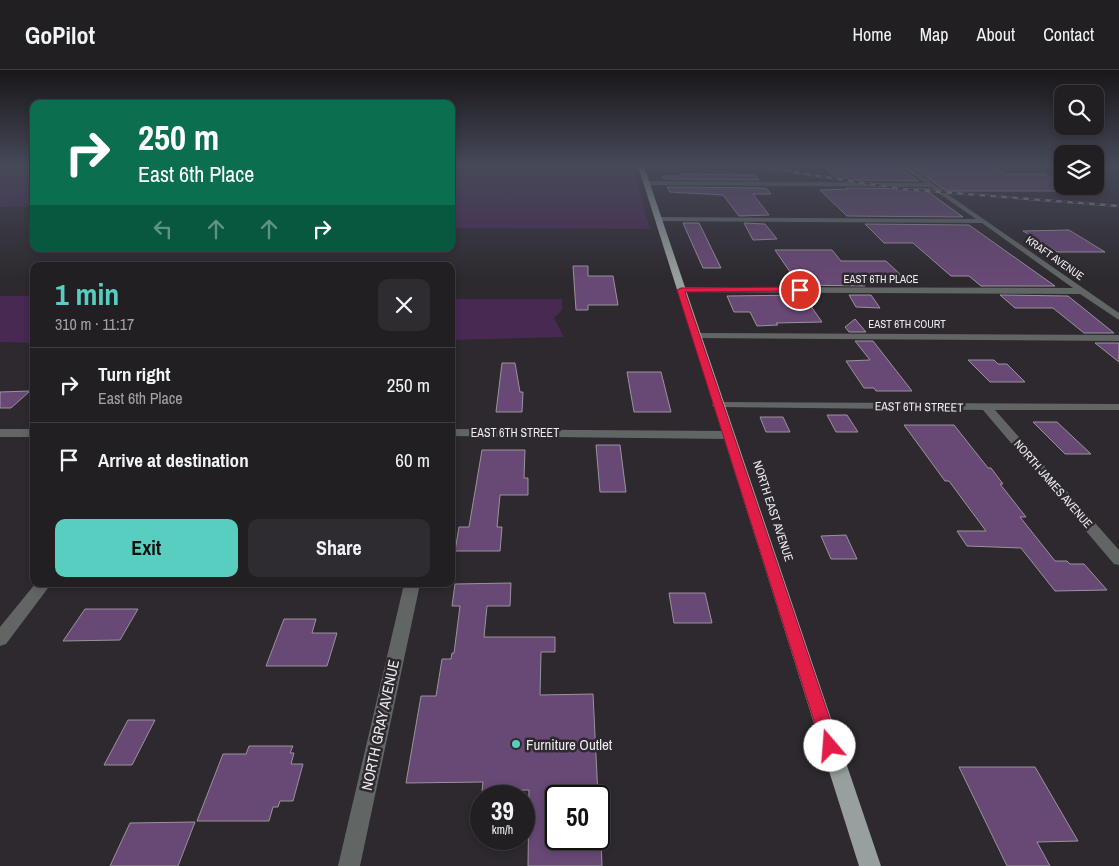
<!DOCTYPE html>
<meta charset="utf-8">
<style>
body{margin:0;font-family:"Archivo Narrow",sans-serif;background:#2e2c30;color:#f1f3f6;height:100vh;display:flex;flex-direction:column;font-size:19px;white-space:nowrap}
*{box-sizing:border-box;margin:0}
p{font-size:16px;color:#a2a2a6}
.icon{flex:none;width:28px;height:28px;fill:none;stroke:currentColor;stroke-width:2;stroke-linecap:round;stroke-linejoin:round}
.map{position:relative;flex:1;overflow:hidden}
.side{position:absolute;left:30px;top:192px;width:425px;height:325px;display:flex;flex-direction:column;background:#221f23;border-radius:10px;box-shadow:0 2px 8px #0003,0 0 0 1px #3f3d41}
.side>*{flex:none}
.banner{position:absolute;left:30px;top:30px;width:425px;height:152px;border-radius:10px;box-shadow:0 2px 8px #0003,0 0 0 1px #3f3d41;background:#0b6e4f;color:#fff;overflow:hidden}
.fabs{position:absolute;left:1054px;top:15px;display:grid;gap:10px}
.fabs a{display:grid;place-items:center;width:50px;height:50px;border-radius:10px;background:#221f23;box-shadow:0 2px 8px #0003,0 0 0 1px #3f3d41;font-size:25px}
.speed{position:absolute;left:470px;top:715px;display:flex;gap:10px;font-size:25px;font-weight:700;text-align:center}
.speed>*{display:grid;place-content:center;width:65px;height:65px;border-radius:50%;background:#221f23;box-shadow:0 2px 8px #0003,0 0 0 1px #3f3d41;line-height:1}
.speed small{font-size:12px;font-weight:400}
.speed .limit{border:2px solid #111;border-radius:8px;background:#fff;color:#111}
.pin{position:absolute;display:grid;place-items:center;width:42px;height:42px;color:#fff;margin:-21px;border:2px solid #fff;border-radius:50%;box-shadow:0 1px 5px #0007}
.me{position:absolute;width:55px;margin:-28px;rotate:342deg;stroke-linejoin:round;filter:drop-shadow(0 0 4px #0008)}
.turn{display:flex;align-items:center;gap:18px;height:105px;padding:0 25px;font-size:22px}
.turn .icon{width:65px;height:65px;stroke-width:2.5}
.turn b{display:block;font-size:35px;line-height:42px}
.lanes{display:flex;align-items:center;height:48px;padding:0 25px;background:#0003;justify-content:center;gap:25px;direction:ltr}
.lanes .off{opacity:.35}
.round{display:grid;place-items:center;flex:none;width:52px;height:52px;border-radius:10px;background:#2e2c30}
.head{display:flex;align-items:center;justify-content:space-between;height:85px;padding:0 25px}
h1{font-size:30px;font-weight:800;line-height:38px;color:#58cec0}
.button{display:flex;gap:10px;margin-top:auto;padding:10px 25px}
.button a{flex:1;height:58px;border-radius:10px;background:#58cec0;color:#111;font-size:20px;font-weight:800;line-height:58px;text-align:center}
.button a+a{background:#2e2c30;color:#f1f3f6}
ul{padding:0;list-style:none}
li{display:flex;align-items:center;gap:15px;height:75px;padding:0 25px;border-top:1px solid #3f3d41}
li div{flex:1}
li b{display:block;font-size:19px}
li em{font-style:normal}
header{display:flex;align-items:center;gap:30px;box-sizing:border-box;height:70px;padding:0 25px;background:#221f23;border-bottom:1px solid #3f3d41}
header strong{font-size:24px}
nav{display:flex;gap:28px;margin-inline-start:auto;font-size:18px}
.map>svg:first-child{display:block}
.green{fill:#472952}
.building{fill:#684875;stroke:#99949b}
.lines{fill:none;stroke-linecap:round;stroke-linejoin:round}
.minor{fill:#616665;fill-rule:evenodd}
.major{fill:#97a09e;fill-rule:evenodd}
.rail-casing{stroke:#8c898e;stroke-width:2.5}
.rail{stroke:#2d292f;stroke-width:2;stroke-dasharray:5.5;stroke-linecap:butt}
.route{fill:#e11d48;stroke:#92132f}
.poi-dot{fill:#58cec0;stroke:#2d292f;stroke-width:2}
.labels{text-anchor:middle;dominant-baseline:central;stroke-width:5;stroke-linejoin:round;paint-order:stroke}
.far-street-label{font-size:11px;fill:#eeebef;stroke:#2d292f}
.street-label{font-size:12px;fill:#eeebef;stroke:#2d292f}
.near-street-label{font-size:15px;fill:#eeebef;stroke:#2d292f}
.near-poi-label{font-size:15px;fill:#eeebef;stroke:#2d292f;text-anchor:start}
</style>
<header>
<strong>GoPilot</strong>
<nav><a>Home</a><a>Map</a><a>About</a><a>Contact</a></nav>
</header>
<div class="map">
<svg width="1119" height="796" viewBox="0 0 1119 796">
<rect width="100%" height="100%" fill="#2d292f"/>
<g class="green">
<polygon points="34,96 34,136 0,137 0,103"/>
<polygon points="451,96 633,96 650,159 451,158"/>
<polygon points="0,226 34,226 34,273 0,272"/>
<polygon points="451,229 562,229 562,240 554,248 564,267 451,270"/>
</g>
<g class="building">
<polygon points="922,96 993,96 1007,104 1045,104 1062,113 1062,116 1069,116 1078,121 946,121 914,98 926,98"/>
<polygon points="826,99 900,99 919,111 838,110"/>
<polygon points="680,104 755,105 759,110 664,109 662,106 680,106"/>
<polygon points="667,117 766,118 771,124 753,124 769,145 739,146 723,125 670,122"/>
<polygon points="847,118 929,119 932,121 927,121 963,147 847,146 820,120 848,119"/>
<polygon points="683,153 699,153 721,198 703,198"/>
<polygon points="744,153 765,154 777,169 753,170"/>
<polygon points="865,154 969,155 1055,216 981,216 969,206 951,206 913,173 884,173"/>
<polygon points="1069,160 1105,182 1057,182 1023,161"/>
<polygon points="775,180 832,180 841,191 886,191 905,209 861,209 865,216 799,215"/>
<polygon points="573,196 588,196 588,206 613,206 618,235 588,235 588,240 576,240"/>
<polygon points="803,225 822,252 776,253 778,255 757,256 750,242 734,242 727,226"/>
<polygon points="849,225 871,225 880,238 856,237"/>
<polygon points="1000,225 1068,226 1114,263 1084,263 1053,238 1015,238"/>
<polygon points="855,249 866,262 849,262 845,257"/>
<polygon points="855,271 873,271 912,321 876,321 874,318 864,318 846,291 870,290"/>
<polygon points="1095,273 1119,273 1119,292"/>
<polygon points="968,290 994,290 998,294 1007,294 1025,312 990,312"/>
<polygon points="502,293 515,293 520,322 523,322 522,342 496,342"/>
<polygon points="627,302 661,302 671,342 634,342"/>
<polygon points="30,321 11,338 0,338 0,322"/>
<polygon points="827,345 847,345 858,362 836,362"/>
<polygon points="760,347 783,347 790,362 766,362"/>
<polygon points="1033,352 1057,352 1091,384 1065,384"/>
<polygon points="904,355 954,355 988,398 991,398 1003,414 1000,414 1026,447 1020,447 1055,491 1067,491 1070,494 1084,494 1107,520 1055,521 1021,478 967,476 957,461 986,461 949,411 945,411"/>
<polygon points="596,375 620,375 626,422 600,422"/>
<polygon points="482,380 525,380 524,408 528,408 528,425 500,425 497,457 502,457 500,481 455,481 459,457 469,457"/>
<polygon points="846,465 857,489 831,489 821,466"/>
<polygon points="511,513 510,536 487,536 484,567 555,567 555,582 541,582 540,625 593,624 598,726 556,726 556,769 601,769 602,796 528,796 529,720 482,721 483,712 406,713 421,626 436,626 442,589 451,589 452,583 454,583 460,536 452,536 455,514"/>
<polygon points="669,523 705,523 712,553 674,553"/>
<polygon points="85,539 138,539 120,570 63,571"/>
<polygon points="284,549 316,549 312,563 337,563 327,596 266,596"/>
<polygon points="128,650 155,650 132,695 104,695"/>
<polygon points="249,676 293,676 290,683 294,683 291,694 303,694 293,731 280,731 278,737 273,737 269,751 197,751 223,684 246,684"/>
<polygon points="959,697 1035,697 1078,771 1037,772 1050,796 1007,796"/>
<polygon points="195,752 178,796 110,796 130,753"/>
</g>
<g class="lines">
<g class="minor">
<polygon points="900,96 907,96 1119,243 1119,250 1080,224 678,222 678,218 681,217 1073,218 982,153 658,151 655,149 658,147 976,149 930,117 646,115 643,113 646,111 925,113"/>
<polygon points="695,263 1119,265 1119,271 692,268 692,264"/>
<polygon points="718,332 1119,334 1119,340 995,340 1119,480 1119,495 1114,494 983,340 714,337 712,335 714,333"/>
<rect x="0" y="359" width="34" height="8"/>
<polygon points="451,359 728,361 734,365 728,369 451,366"/>
<polygon points="35,514 51,514 6,574 0,576 0,557"/>
<polygon points="404,514 420,514 360,796 338,796"/>
</g>
<polygon class="major" points="638,96 644,96 881,796 859,796"/>
<g class="rail-casing">
<polyline id="rail" points="756,96 902,119 1119,136"/>
</g>
<use href="#rail" class="rail"/>
</g>
<linearGradient id="sky" x2="0" y2="1"><stop stop-color="#19171a"/><stop offset="0.46" stop-color="#464958"/><stop offset="1" stop-color="#464958" stop-opacity="0"/></linearGradient>
<rect width="1119" height="208" fill="url(#sky)"/>
<polygon class="route" points="800,217 802,218 802,221 685,222 839,676 837,682 830,684 824,682 822,676 677,220 681,218"/>
<circle class="poi-dot" cx="516" cy="674" r="5"/>
<g class="labels">
<g class="far-street-label">
<text transform="translate(1055 188) rotate(35)">KRAFT AVENUE</text>
<text x="881" y="209">EAST 6TH PLACE</text>
<text x="907" y="254">EAST 6TH COURT</text>
</g>
<g class="street-label">
<text transform="translate(919 337) rotate(1)">EAST 6TH STREET</text>
<text x="515" y="363">EAST 6TH STREET</text>
<text transform="translate(1053 414) rotate(49)">NORTH JAMES AVENUE</text>
<text transform="translate(773 441) rotate(72)">NORTH EAST AVENUE</text>
</g>
<g class="near-street-label">
<text transform="translate(380 655) rotate(-78)">NORTH GRAY AVENUE</text>
</g>
<g class="near-poi-label">
<text x="526" y="674">Furniture Outlet</text>
</g>
</g>
</svg>
<div class="fabs">
<a><svg class="icon" aria-label="search" viewBox="0 0 24 24"><circle cx="10" cy="10" r="6"/><path d="M15 15l6 6"/></svg></a>
<a><svg class="icon" aria-label="layers" viewBox="0 0 24 24"><path d="M12 4l9 5-9 5-9-5zM3 14l9 5 9-5"/></svg></a>
</div>
<div class="speed"><div>39<small>km/h</small></div><div class="limit">50</div></div>
<div class="pin" style="left:800px;top:220px;background:#d93025"><svg class="icon" aria-label="arrive" viewBox="0 0 24 24"><path d="M6 21V4h12l-3 4 3 4H6"/></svg></div>
<svg class="me" style="left:830px;top:676px" viewBox="-20 -20 40 40"><circle r="19" fill="#fff"/><path d="M0-13L10 11 0 6-10 11z" fill="#e11d48"/></svg>
<div class="banner">
<div class="turn"><svg class="icon" aria-label="right" viewBox="0 0 24 24"><path d="M7 20v-9h11M14 6l5 5-5 5"/></svg><div><b>250 m</b>East 6th Place</div></div>
<div class="lanes"><svg class="icon off" aria-label="left" viewBox="0 0 24 24"><path d="M17 20v-9H6M10 6l-5 5 5 5"/></svg><svg class="icon off" aria-label="ahead" viewBox="0 0 24 24"><path d="M12 20V5M6 11l6-6 6 6"/></svg><svg class="icon off" aria-label="ahead" viewBox="0 0 24 24"><path d="M12 20V5M6 11l6-6 6 6"/></svg><svg class="icon" aria-label="right" viewBox="0 0 24 24"><path d="M7 20v-9h11M14 6l5 5-5 5"/></svg></div>
</div>
<section class="side">
<div class="head"><div><h1>1 min</h1><p>310 m · 11:17</p></div><a class="round"><svg class="icon" aria-label="close" viewBox="0 0 24 24"><path d="M6 6l12 12M18 6L6 18"/></svg></a></div>
<ul>
<li><svg class="icon" aria-label="right" viewBox="0 0 24 24"><path d="M7 20v-9h11M14 6l5 5-5 5"/></svg><div><b>Turn right</b><p>East 6th Place</p></div><em>250 m</em></li>
<li><svg class="icon" aria-label="arrive" viewBox="0 0 24 24"><path d="M6 21V4h12l-3 4 3 4H6"/></svg><div><b>Arrive at destination</b></div><em>60 m</em></li>
</ul>
<div class="button"><a>Exit</a><a>Share</a></div>
</section>
</div>
